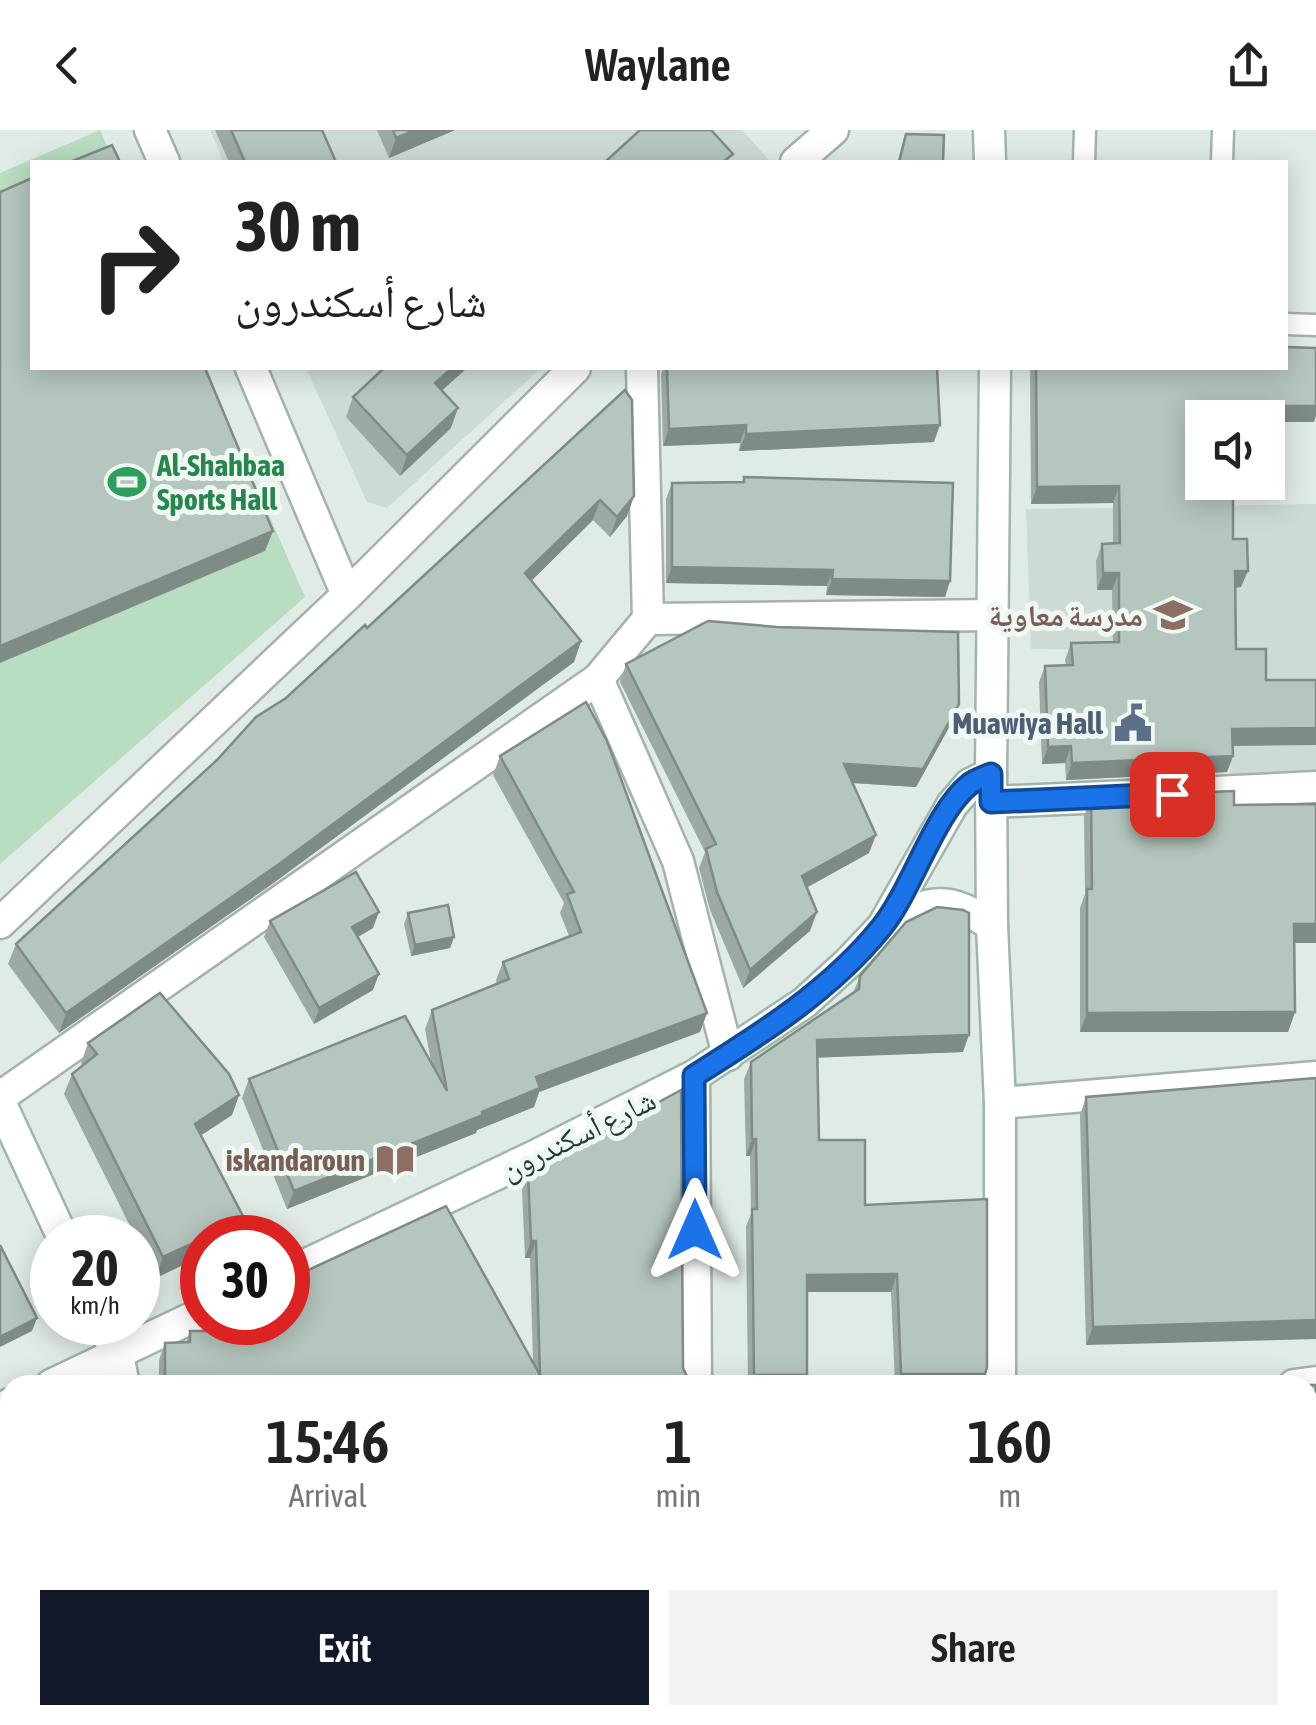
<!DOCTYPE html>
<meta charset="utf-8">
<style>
body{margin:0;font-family:"Asap Condensed","Noto Naskh Arabic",sans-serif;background:#f2f2f2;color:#222;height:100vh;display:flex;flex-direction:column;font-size:38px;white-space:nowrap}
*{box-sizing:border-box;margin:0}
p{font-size:32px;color:#767676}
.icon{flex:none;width:55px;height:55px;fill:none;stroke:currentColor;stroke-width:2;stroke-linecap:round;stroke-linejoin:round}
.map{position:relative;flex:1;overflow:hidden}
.side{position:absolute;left:0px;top:1245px;width:1318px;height:350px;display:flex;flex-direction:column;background:#fff;border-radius:30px 30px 0 0;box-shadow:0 5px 25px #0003}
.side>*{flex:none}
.top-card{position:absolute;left:30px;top:30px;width:1258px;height:210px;border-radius:0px;box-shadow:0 5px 25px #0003;background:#fff;color:#222;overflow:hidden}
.buttons{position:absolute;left:1185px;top:270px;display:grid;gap:20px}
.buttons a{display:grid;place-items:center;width:100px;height:100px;border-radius:0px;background:#fff;box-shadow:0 5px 25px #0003;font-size:50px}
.speed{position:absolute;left:30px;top:1085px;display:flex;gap:20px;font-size:50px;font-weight:700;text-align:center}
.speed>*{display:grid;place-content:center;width:130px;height:130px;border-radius:50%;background:#fff;box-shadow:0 5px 25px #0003;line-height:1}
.speed small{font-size:25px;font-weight:400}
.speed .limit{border:15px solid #d22;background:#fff;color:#111}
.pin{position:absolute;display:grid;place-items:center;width:85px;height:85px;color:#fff;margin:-42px;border-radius:20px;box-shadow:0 5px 15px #0006}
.me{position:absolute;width:110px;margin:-55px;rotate:0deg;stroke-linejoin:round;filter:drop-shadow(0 0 8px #0008)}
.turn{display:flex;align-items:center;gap:35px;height:210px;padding:0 40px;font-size:45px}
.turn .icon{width:130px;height:130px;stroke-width:2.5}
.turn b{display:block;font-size:70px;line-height:85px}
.eta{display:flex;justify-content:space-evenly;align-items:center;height:170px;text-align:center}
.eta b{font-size:60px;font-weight:600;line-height:70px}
.action{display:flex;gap:20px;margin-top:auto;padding:20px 40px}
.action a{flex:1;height:115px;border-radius:0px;background:#111827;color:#fff;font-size:40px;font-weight:600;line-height:115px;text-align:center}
.action a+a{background:#f2f2f2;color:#222}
header{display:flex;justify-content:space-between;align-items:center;height:130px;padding:0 40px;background:#fff;font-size:45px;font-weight:600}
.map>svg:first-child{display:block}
.built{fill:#cedbd4}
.green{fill:#b8ddc0}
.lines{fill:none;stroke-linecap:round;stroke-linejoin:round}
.lane-casing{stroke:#a3b3ac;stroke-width:25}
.street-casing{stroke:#a3b3ac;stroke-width:35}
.secondary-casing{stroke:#9eb7ad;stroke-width:35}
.lane{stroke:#fff;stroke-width:20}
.street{stroke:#fff;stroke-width:30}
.secondary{stroke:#fff;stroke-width:30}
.wall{fill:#9caaa3}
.shaded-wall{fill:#7f8b85}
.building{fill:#b5c6be;stroke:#7f8b85;stroke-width:2.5}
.route-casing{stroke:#114b97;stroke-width:25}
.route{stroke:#1a73e8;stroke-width:18}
.labels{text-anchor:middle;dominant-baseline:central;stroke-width:10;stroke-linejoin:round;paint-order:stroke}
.leisure-label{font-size:30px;font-weight:bold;fill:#27864d;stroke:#f0f8f3;text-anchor:start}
.education-label{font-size:30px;font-weight:bold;fill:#785e54;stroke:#f0f8f3;text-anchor:end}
.service-label{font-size:30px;font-weight:bold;fill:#4e5e75;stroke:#f0f8f3;text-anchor:end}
.street-label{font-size:30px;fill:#203c33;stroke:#f0f8f3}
</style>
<header><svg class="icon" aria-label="back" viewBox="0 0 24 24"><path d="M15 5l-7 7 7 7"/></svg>Waylane<svg class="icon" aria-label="share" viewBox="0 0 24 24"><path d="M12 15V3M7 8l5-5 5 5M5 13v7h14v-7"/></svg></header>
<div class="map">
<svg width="1316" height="1595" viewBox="0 0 1316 1595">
<rect width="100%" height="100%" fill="#e0ebe5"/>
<g class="built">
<polygon points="210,0 742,0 769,30 766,32 223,32"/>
<polygon points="306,238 541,238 387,378 367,372"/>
<polygon points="1316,374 1316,647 1230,651 1228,522 1031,519 1026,379"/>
<polygon points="1014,1585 1280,1585 1281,1595 1012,1595"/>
</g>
<polygon class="green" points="100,0 114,32 32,32 32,238 204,238 305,467 0,734 0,43"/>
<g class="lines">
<g class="lane-casing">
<g id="lane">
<polyline points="1084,32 1085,0"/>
<polyline points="1222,32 1223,0"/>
<polyline points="1285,194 1316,195"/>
</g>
</g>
<g class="street-casing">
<g id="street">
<polyline points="150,0 164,32"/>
<polyline points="796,32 833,0"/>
<polyline points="251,238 347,465"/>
<polyline points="642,238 648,489"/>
<polyline points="598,549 678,731 728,925"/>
<polyline points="1194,663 1316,657"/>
<polyline points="991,672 1128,666"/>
<polyline points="0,793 347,465 575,238"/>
<polyline points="694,946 696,1255"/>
<polyline points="0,967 598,549 648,489 994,485"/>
<polyline points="1000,973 1316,947"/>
<polyline points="1294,1255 1316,1252"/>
<polyline points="696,1585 696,1595"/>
<polyline points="539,1595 539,1585"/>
</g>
</g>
<g class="secondary-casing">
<g id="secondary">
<polyline points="989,0 990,32"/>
<polyline points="995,238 991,644 992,796 1000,973 1000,1255"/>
<path d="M886,795C928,768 951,766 992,796"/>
<polyline points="0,972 63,1108"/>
<polyline points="288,1143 539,1024 694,946 804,873 848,833 883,796 952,675 970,654 991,644"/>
<polyline points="102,1192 119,1230 124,1255"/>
<polyline points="51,1255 202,1183"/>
<polyline points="0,1279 10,1274"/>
<polyline points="91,1595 93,1585"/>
<polyline points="948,1595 950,1585"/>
</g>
</g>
<use href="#lane" class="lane"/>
<use href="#street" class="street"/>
<use href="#secondary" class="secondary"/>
</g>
<g class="wall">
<polygon points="215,0 322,0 336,32 229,32"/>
<polygon points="377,0 455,0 389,28"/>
<polygon points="384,238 467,238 442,260 451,298 400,346 346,287 353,267"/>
<polygon points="663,238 937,238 934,312 739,321 740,313 663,316 661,244"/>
<polygon points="1030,238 1285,238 1314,292 1268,292 1202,288 1233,409 1241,457 1235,458 1233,626 1227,642 1066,650 1065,633 1042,634 1039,552 1045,536 1066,535 1065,530 1071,513 1113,512 1112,460 1097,460 1096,431 1102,414 1113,414 1113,373 1031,374"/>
<polygon points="632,270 634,366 627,386 610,407 593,390 531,451 581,511 574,532 272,754 59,903 8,834 16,814 286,568"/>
<polygon points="744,347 950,451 945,467 826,465 827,456 666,453 666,369 672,353 742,352"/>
<polygon points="626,534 952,592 916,657 852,653 869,723 806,758 810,801 743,858 710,780 699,738 705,722 620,552"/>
<polygon points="500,626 707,883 700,902 539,962 534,977 477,1000 476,1003 287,1079 242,968 249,949 431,932 425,899 432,880 497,854 496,850 503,832 569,806 560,783 564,773 493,645"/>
<polygon points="1091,667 1234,675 1316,813 1295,813 1295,882 1288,902 1080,902 1080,778 1085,764 1084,686"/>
<polygon points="408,783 454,807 450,818 411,826 404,794"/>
<polygon points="270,791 373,798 358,807 373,860 314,894 264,807"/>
<polygon points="860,846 963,922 817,927 819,1010 865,1075 987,1237 981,1255 895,1255 891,1162 807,1162 804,1255 748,1255 746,1096 751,1084 750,1026 746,1026 744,949 751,932 853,863"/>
<polygon points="88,913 239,965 232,985 201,1005 245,1090 238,1108 202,1108 156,1148 138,1111 138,1108 136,1108 64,964 72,944 82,935 81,933"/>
<polygon points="1316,948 1086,1215 1080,985 1086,967"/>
<polygon points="528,1043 683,1238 691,1255 159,1255 159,1230 165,1213 186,1212 190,1201 217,1201 217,1192 288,1192 288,1149 290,1144 533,1232 530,1128 525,1128 522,1060"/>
<polygon points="584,1585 686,1585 687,1588 698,1595 584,1595"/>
<polygon points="752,1585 835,1585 835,1593 847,1595 752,1595"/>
<polygon points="1050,1585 1099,1585 1100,1595 1051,1595"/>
<polygon points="1280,1585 1308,1585 1316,1595 1281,1595"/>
</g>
<g class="shaded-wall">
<polygon points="415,0 455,0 389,28 396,8"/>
<polygon points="452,238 467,238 428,273 435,253"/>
<polygon points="1233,276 1316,276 1316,286 1314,292 1268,292 1268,288 1229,288"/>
<polygon points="458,278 451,298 400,346 407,325"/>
<polygon points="746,295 740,313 663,316 669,299"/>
<polygon points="940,295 934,312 739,321 746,304"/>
<polygon points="1119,356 1113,373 1031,374 1037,357"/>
<polygon points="634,366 627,386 610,407 617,387"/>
<polygon points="600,370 593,390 518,464 525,443"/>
<polygon points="273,401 265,421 0,533 0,516"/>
<polygon points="672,437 833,440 827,456 666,453"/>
<polygon points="1235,441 1248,441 1241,457 1229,458"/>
<polygon points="1103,443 1119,443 1112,460 1097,460"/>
<polygon points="832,449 950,451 945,467 826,465"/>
<polygon points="581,511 574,532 272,754 59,903 66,883"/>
<polygon points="959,574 952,592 916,657 837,652 844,634"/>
<polygon points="1316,598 1316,615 1226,616 1232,599"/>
<polygon points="1071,616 1065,633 1042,634 1048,617"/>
<polygon points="1233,626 1227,642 1066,650 1072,633"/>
<polygon points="876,705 869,723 795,764 802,746"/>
<polygon points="379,782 373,798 347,813 352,797"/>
<polygon points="817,782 810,801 743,858 750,840"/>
<polygon points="1294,794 1316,794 1316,813 1287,813"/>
<polygon points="454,807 450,818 411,826 415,815"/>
<polygon points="379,844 373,860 314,894 319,878"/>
<polygon points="1295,882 1288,902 1080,902 1087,883"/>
<polygon points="707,883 700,902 539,962 534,977 477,1000 476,1003 287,1079 294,1061 482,982 536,947"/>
<polygon points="969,905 963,922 811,928 817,910"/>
<polygon points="239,965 232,985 188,1014 195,994"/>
<polygon points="752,1009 756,1009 750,1026 746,1026"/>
<polygon points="245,1090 238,1108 207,1108"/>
<polygon points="202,1109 202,1126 156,1148 163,1127"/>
<polygon points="531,1111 536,1111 530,1128 525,1128"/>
<polygon points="897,1144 891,1162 801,1162 807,1145"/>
<polygon points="37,1188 32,1201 0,1217 0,1207"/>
<polygon points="1316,1190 1316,1209 1086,1215 1093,1197"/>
<polygon points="987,1237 981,1255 897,1255 901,1244"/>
<polygon points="754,1245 807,1245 804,1255 750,1255"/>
</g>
<g class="building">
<polygon points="231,0 322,0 336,32 245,32"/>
<polygon points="393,0 415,0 396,8"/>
<polygon points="640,0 711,0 733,24 723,32 605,32"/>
<polygon points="906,4 944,5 943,32 899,32"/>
<polygon points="112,15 120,32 70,32"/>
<polygon points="32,48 32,238 205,238 273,401 0,516 0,62"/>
<polygon points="1285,217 1316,218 1316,276 1233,276 1233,288 1202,288 1202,352 1233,352 1233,409 1247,409 1248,441 1235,441 1236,519 1266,519 1266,550 1316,550 1316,598 1232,599 1233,626 1072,633 1071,616 1048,617 1045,536 1073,535 1071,513 1119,512 1119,443 1103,443 1102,414 1120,413 1119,356 1037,357 1036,238 1285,238"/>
<polygon points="384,238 452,238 435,253 458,278 407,325 353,267"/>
<polygon points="667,238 937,238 940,295 746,304 746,295 669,299"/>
<polygon points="625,260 632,270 634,366 617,387 600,370 525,443 581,511 279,734 66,883 16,814 217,630 256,587 286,568 365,495 367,498"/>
<polygon points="744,347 953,353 950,451 832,449 833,440 672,437 672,353 744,352"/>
<polygon points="708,491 777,497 958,502 959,574 923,639 844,634 876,705 802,746 817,782 750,840 717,762 706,719 716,714 626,534"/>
<polygon points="586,572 607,611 707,883 536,947 540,958 482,982 483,985 294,1061 249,949 405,886 447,961 432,880 509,849 503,832 581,802 567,764 574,762 500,626"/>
<polygon points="1234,661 1234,675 1316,674 1316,794 1294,794 1295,882 1087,883 1087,759 1092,759 1091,667"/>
<polygon points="356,742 379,782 352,797 379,844 319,878 270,791"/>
<polygon points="448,775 454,807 415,815 408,783"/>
<polygon points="937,777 963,780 969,783 969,905 817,910 819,1010 865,1010 865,1075 987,1069 987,1237 985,1244 901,1244 897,1144 807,1145 807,1245 754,1245 752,1079 757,1079 756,1009 752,1009 751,932 859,859 860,846 906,792"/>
<polygon points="160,863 229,944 239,965 195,994 245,1090 207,1108 202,1108 202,1109 163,1127 72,944 97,924 88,913"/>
<polygon points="1316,948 1316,1190 1093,1197 1086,967"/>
<polygon points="681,960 683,1238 691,1255 165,1255 165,1213 190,1212 190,1201 223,1201 223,1192 288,1192 288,1169 291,1169 290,1144 302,1143 446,1076 540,1245 536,1111 531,1111 528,1043"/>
<polygon points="0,1115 37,1188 0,1207"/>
<polygon points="1308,1255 1316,1255 1316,1595 1291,1595 1290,1585 1308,1585"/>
<polygon points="0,1281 10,1286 10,1585 66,1585 64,1595 0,1595"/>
<polygon points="137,1585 520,1585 520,1595 135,1595"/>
<polygon points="590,1585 686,1585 687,1588 698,1595 590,1595"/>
<polygon points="759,1585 835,1585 835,1593 847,1593 847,1595 759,1595"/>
<polygon points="1057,1585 1099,1585 1100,1595 1058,1595"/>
</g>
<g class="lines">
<g class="route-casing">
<path id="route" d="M695,1100L694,946C761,904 831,860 881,798C911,762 935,681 970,654C975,650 984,647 991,644V672L1172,664"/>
</g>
<use href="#route" class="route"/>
</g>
<defs>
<g id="stadium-bare" transform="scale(3)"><path d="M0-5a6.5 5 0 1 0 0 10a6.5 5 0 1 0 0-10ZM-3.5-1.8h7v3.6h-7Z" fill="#2e9e5b" stroke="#f0f8f3" stroke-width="2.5" paint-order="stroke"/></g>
<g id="school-bare" transform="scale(3)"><path d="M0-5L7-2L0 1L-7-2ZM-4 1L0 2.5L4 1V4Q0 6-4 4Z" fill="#8d6e63" stroke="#f0f8f3" stroke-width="2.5" paint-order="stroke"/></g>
<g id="civic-bare" transform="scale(3)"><path d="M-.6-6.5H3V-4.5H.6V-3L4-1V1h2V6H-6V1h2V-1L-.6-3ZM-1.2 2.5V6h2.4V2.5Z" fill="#5c6f8a" stroke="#f0f8f3" stroke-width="2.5" paint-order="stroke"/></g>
<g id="library-bare" transform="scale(3)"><path d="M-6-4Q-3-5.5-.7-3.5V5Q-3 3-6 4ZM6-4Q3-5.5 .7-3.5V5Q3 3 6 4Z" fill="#8d6e63" stroke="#f0f8f3" stroke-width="2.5" paint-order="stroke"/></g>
</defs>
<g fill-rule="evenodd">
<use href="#stadium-bare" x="127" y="352"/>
<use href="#school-bare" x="1173" y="485"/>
<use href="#civic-bare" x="1133" y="593"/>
<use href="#library-bare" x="395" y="1030"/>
</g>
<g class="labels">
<g class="leisure-label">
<text x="157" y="335">Al-Shahbaa<tspan x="157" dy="34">Sports Hall</tspan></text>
</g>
<g class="education-label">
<text x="1143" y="485">مدرسة معاوية</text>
<text x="365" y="1030">iskandaroun</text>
</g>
<g class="service-label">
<text x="1103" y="593">Muawiya Hall</text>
</g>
<g class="street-label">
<text transform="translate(578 1004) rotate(-26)">شارع أسكندرون</text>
</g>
</g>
</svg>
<div class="buttons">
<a><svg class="icon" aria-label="sound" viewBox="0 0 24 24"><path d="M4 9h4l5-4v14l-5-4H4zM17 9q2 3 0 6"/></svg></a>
</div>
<div class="speed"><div>20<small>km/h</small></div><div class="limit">30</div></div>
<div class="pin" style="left:1172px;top:664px;background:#d93025"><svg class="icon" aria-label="arrive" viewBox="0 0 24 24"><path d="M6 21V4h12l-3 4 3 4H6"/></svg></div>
<svg class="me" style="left:695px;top:1100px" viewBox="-20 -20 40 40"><path d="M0-17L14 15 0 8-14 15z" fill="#1a73e8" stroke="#fff" stroke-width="4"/></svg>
<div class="top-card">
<div class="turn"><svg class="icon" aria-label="right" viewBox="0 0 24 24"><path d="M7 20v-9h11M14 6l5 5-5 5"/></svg><div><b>30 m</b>شارع أسكندرون</div></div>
</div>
<section class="side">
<div class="eta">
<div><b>15:46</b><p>Arrival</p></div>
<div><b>1</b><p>min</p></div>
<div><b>160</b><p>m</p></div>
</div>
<div class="action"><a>Exit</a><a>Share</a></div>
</section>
</div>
